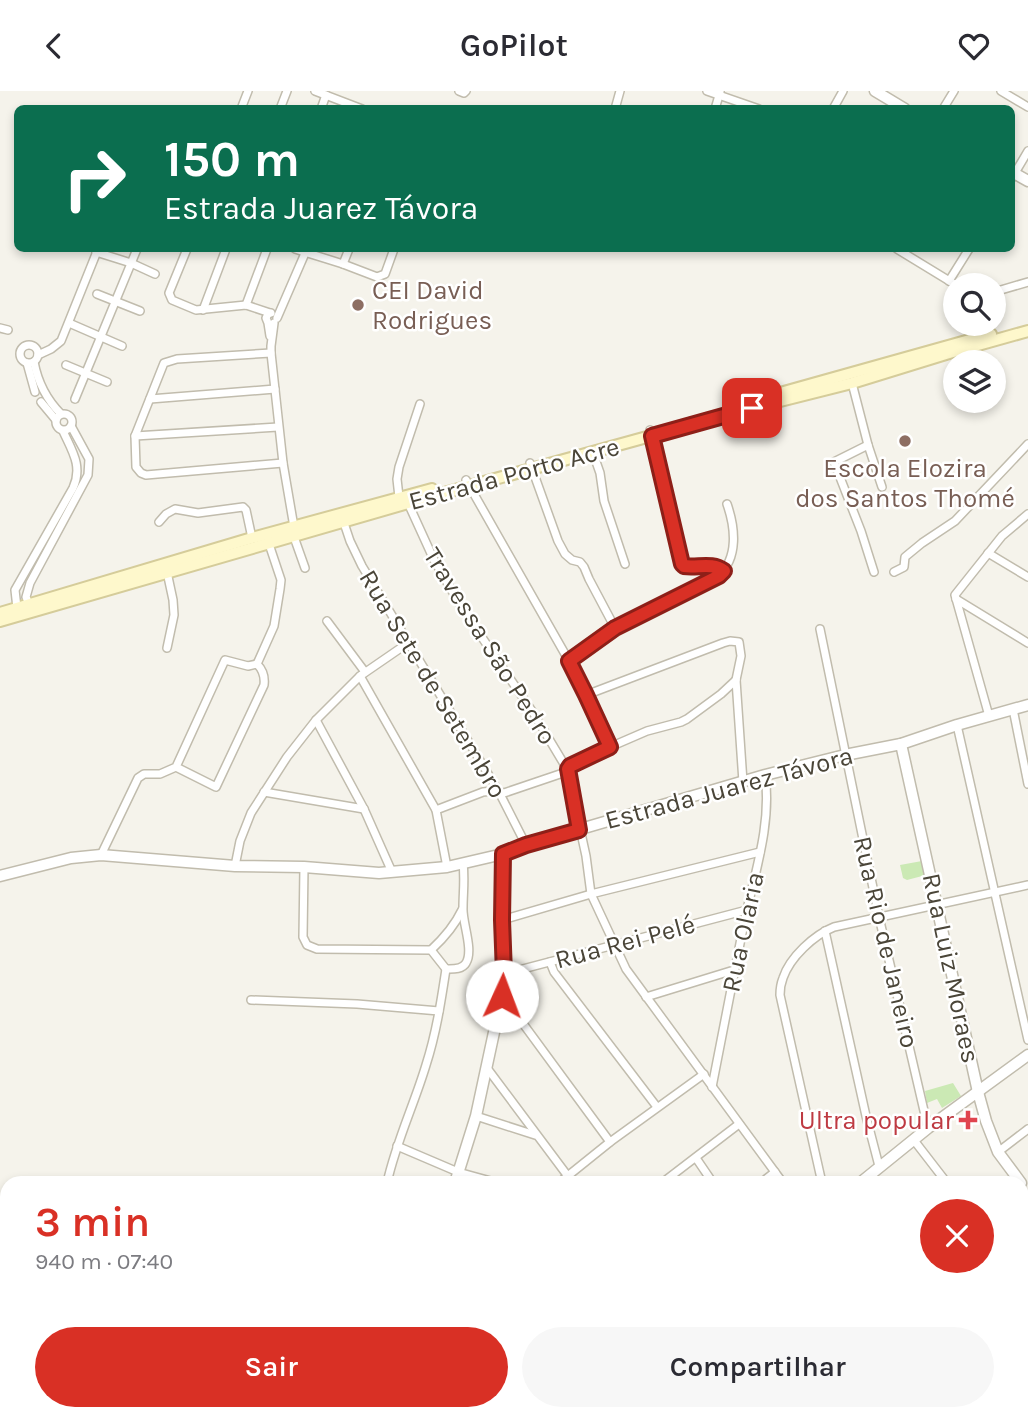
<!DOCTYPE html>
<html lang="pt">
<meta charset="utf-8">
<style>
body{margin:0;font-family:Karla,sans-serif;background:#f7f7f7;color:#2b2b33;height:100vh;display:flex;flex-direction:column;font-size:26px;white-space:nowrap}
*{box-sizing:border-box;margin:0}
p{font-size:23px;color:#7c7c81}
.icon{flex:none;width:38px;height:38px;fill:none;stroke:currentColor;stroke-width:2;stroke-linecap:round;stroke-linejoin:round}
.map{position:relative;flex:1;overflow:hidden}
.drawer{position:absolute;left:0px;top:1085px;width:1029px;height:245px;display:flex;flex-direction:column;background:#fff;border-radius:21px 21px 0 0;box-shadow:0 4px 10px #0003}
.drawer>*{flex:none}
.guide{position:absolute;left:14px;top:14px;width:1001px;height:147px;border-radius:10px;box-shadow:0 4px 10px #0003;background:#0b6e4f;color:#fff;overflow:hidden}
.fabs{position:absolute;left:943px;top:182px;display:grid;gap:14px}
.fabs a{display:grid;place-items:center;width:63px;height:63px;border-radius:50%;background:#fff;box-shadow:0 4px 10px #0003;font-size:35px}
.pin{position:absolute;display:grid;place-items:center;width:60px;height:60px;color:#fff;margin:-30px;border-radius:14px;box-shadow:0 4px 10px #0006}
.me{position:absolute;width:77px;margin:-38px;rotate:2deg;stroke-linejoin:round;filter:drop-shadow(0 0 5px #0008)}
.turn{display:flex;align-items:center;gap:24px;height:147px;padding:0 35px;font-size:32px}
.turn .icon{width:91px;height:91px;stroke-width:2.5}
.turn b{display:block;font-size:49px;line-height:60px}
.round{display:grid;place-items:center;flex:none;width:74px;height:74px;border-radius:37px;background:#f7f7f7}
.overview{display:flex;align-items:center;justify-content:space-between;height:119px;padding:0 35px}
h1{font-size:42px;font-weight:600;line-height:52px;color:#d93025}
.cta{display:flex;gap:14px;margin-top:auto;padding:14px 35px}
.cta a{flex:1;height:80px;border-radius:42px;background:#d93025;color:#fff;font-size:28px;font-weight:600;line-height:80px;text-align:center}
.cta a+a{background:#f7f7f7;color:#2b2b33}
header{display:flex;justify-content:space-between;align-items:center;height:91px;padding:0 35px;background:#fff;font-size:32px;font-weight:600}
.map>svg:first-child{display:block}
.green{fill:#cbe9b4}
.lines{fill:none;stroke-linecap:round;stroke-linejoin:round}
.minor-casing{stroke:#c1bcad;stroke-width:10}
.tertiary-casing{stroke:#c1bcad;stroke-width:13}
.secondary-casing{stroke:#d5cc9a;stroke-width:14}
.minor{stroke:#fff;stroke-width:7}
.tertiary{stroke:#fff;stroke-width:10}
.secondary{stroke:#fef8cc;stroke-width:10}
.route-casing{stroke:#8d1f18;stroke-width:18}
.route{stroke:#d93025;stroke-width:12}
.education-dot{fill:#8d6e63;stroke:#fff;stroke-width:2.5}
.health-dot{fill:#e0444e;stroke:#fff;stroke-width:2.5}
.labels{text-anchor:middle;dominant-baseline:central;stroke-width:5;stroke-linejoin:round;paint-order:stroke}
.education-label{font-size:26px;fill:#785e54;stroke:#fff;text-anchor:start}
.street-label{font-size:26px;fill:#4a4538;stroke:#fff}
.health-label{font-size:26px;fill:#be3a42;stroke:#fff;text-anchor:end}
</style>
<header><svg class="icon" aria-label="back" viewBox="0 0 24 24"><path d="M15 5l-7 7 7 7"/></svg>GoPilot<svg class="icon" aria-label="heart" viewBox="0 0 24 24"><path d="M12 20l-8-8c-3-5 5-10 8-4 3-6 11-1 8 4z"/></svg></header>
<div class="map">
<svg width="1028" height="1330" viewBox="0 0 1028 1330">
<rect width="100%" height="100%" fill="#f5f3eb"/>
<g class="green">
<polygon points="922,770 926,784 907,789 903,787 900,774"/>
<polygon points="953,992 961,1005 942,1017 937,1008 927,1012 925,1000"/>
</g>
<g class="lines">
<g class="minor-casing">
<g id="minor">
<polyline points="315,0 362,18"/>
<polyline points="459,0 464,2 466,0"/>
<polyline points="707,0 759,18"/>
<polyline points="1001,0 1028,16"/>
<polyline points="241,18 248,0"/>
<polyline points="280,18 287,0"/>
<polyline points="321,18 326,4"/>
<polyline points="615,18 620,0"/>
<polyline points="715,18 720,1"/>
<polyline points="833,18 843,0"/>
<polyline points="943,18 954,0"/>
<polyline points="1012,87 1028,60"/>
<polyline points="187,158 169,202 172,209 196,219 246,214 270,222"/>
<polyline points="295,158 343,173 377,186 385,183 394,158"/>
<polyline points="897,158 956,194"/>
<polyline points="96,161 131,172 155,183"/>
<polyline points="343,173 349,158"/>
<polyline points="949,190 969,158"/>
<polyline points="994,201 1028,191"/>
<polyline points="97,203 140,220"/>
<polyline points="246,214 267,158"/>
<polyline points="203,219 226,158"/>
<polyline points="277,227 306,160"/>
<polyline points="69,232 122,255"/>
<polyline points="274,232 271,255 271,262 283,372 294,436"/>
<polyline points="0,237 8,239"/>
<polyline points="270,245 268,232 266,227 268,223 271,222"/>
<circle cx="29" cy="263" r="9"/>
<polyline points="271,262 177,268 164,272 135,345 136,376 141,382 146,384 283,372"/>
<polyline points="38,264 51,258 61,250 98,158"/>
<path d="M34,271C38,292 46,308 61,323"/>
<polyline points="27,272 35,301"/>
<polyline points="66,274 107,291"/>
<polyline points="852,292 868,354 882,396"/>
<polyline points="75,308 137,158"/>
<polyline points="150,308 275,298"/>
<polyline points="41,311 56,329"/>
<circle cx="64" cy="331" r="8"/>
<path d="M650,339L682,473L684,475C698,477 712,471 724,480"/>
<polyline points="135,345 278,336"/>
<polyline points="868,354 834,371 861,440 874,481"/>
<polyline points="593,362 600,382 604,410 625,473"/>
<polyline points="530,372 558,450 565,463 572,469 580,471 584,476 589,488 615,537"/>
<polyline points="466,389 569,570 586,604 610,656"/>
<polyline points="399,406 397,388 399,376 420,313"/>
<polyline points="408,412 434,469 462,517 534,623 567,678 586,765 591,803 626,878 783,1092"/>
<polyline points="343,429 350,450 362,475 499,701 526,754"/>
<polyline points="159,431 166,423 175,418 198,422 243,416 246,419 252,447"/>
<polyline points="294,446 305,477"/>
<polyline points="988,462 1028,486"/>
<polyline points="167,481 173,509 174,524 167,557"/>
<polyline points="894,481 904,476 905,466 922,452 955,430 1028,353"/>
<polyline points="956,508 1028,552"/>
<polyline points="29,513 26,506 30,492 88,384 89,368 71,335"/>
<path d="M17,517L15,499L73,397C83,375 72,360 63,340"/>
<polyline points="327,530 365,581"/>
<polyline points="820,538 879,826 928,1037"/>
<path d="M569,570L615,537L718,485C739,467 735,436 727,413"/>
<polyline points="257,573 274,535 280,498 281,489 268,450"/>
<polyline points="360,585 436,719 447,776"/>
<polyline points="586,604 723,552 730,550 739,551 741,565 736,589 743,691"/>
<polyline points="1013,618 1028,693"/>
<polyline points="989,625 955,504 1002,445 1028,423"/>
<polyline points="316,629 364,718 392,781"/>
<polyline points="957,634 1028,949"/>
<polyline points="264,701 364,718"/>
<polyline points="436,719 483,701 492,700 504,702 563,682 570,675 610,656 647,640 681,631 687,628 721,603 736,589"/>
<path d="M101,764L138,687L144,683H160L176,676L225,569L248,575L257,573C262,578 265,586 264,594L216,696L176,676"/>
<polyline points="235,775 240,750 251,722 287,666 316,629 360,585 408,552"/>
<polyline points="304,776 303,846 307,854 317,858 431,859 446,878"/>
<polyline points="502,829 591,803 760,761"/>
<polyline points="825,840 866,1025 879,1075"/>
<path d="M431,859C444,847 454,836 462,819"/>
<polyline points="550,871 554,881 657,1016"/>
<polyline points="504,883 747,819"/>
<polyline points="502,904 610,1051"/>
<polyline points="646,906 734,879"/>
<polyline points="251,909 357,913 439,920"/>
<polyline points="487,977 567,1084"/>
<path d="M712,996C723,941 733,887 744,832C754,784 772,734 765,684"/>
<polyline points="476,1025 535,1044"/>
<polyline points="913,1048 947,1092"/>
<polyline points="397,1055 458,1081 498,1092"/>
<polyline points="998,1061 1028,1038"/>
<polyline points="696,1067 713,1092"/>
<path d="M387,1092C396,1051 414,1014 426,974C436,943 441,911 446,878C452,878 462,879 466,872C474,859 462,831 463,817C463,802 465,788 463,772"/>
<polyline points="559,1092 610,1051 704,983"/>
<polyline points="662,1092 739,1033"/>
<polyline points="761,1092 775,1081"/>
<path d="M822,1092L780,904C780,898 781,892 783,887C790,866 814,844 834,836L1028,794"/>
<polyline points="1022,1112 1028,1107"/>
<polyline points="1022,1190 1028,1198"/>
<polyline points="1022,1287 1028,1294"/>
<polyline points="461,1323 467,1330"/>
<polyline points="533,1323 539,1330"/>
<polyline points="592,1323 597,1330"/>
<polyline points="751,1323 756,1330"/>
<polyline points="815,1323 821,1330"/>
<polyline points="893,1323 899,1330"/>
<polyline points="978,1323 984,1330"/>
<polyline points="347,1330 348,1323"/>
<polyline points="640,1330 650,1323"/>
<polyline points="737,1330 747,1323"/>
</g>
</g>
<g class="tertiary-casing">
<g id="tertiary">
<polyline points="875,0 905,18"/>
<polyline points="1012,81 1028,90"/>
<polyline points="901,653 978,1001 986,1030 998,1061 1021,1092"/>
<polyline points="0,785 71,767 101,764 235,775 304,776 379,782 447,776 503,763 526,754 765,684 845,664 901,653 957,634 1028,614"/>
<polyline points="455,1092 476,1025 502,904 504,883 502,829 503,763"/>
<polyline points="860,1092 928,1037 1028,964"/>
<polyline points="1022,1256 1028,1252"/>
<polyline points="408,1330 409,1323"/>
<polyline points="541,1330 550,1323"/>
<polyline points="927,1330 936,1323"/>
</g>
</g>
<g class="secondary-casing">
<g id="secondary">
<polyline points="748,311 991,243"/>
<polyline points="0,522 252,447 432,398"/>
<polyline points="0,530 408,412 752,317 852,292 946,263 1028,240"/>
</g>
</g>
<use href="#minor" class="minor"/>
<use href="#tertiary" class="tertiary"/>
<use href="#secondary" class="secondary"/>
</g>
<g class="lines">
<g class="route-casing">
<path id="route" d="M502,905L504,883L502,829L503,763L526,754L579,739L568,678L570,675L610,656L586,604L569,570L615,537L719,485L724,480C712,471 698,477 684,475L682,473L652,345L752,317"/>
</g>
<use href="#route" class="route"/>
</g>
<g class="education-dot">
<circle cx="358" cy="214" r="7"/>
<circle cx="905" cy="350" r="7"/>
</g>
<path class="health-dot" d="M964.5 1018.5h7v7h7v7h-7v7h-7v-7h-7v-7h7z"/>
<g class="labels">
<g class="education-label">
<text x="372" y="199">CEI David<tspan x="372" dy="30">Rodrigues</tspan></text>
<text x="905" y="377" text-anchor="middle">Escola Elozira<tspan x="905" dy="30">dos Santos Thomé</tspan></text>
</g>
<g class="street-label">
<text transform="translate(514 383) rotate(-15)">Estrada Porto Acre</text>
<text transform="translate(490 555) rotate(58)">Travessa São Pedro</text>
<text transform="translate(433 593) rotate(59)">Rua Sete de Setembro</text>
<text transform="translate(729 697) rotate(-15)">Estrada Juarez Távora</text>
<text transform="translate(743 841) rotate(-78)">Rua Olaria</text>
<text transform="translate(625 851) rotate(-15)">Rua Rei Pelé</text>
<text transform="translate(886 851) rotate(77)">Rua Rio de Janeiro</text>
<text transform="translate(951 877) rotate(78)">Rua Luiz Moraes</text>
</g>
<g class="health-label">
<text x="954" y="1029">Ultra popular</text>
</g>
</g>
</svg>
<div class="fabs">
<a><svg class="icon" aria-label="search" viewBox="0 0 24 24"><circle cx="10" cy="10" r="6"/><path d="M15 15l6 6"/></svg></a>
<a><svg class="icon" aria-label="layers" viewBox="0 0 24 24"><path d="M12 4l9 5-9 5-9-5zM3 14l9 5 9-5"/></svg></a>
</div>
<div class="pin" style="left:752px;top:317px;background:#d93025"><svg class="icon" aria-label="arrive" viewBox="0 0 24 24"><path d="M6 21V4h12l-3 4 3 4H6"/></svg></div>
<svg class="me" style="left:502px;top:905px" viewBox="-20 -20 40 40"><circle r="19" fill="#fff"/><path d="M0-13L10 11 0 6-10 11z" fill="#d93025"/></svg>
<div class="guide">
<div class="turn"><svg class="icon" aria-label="right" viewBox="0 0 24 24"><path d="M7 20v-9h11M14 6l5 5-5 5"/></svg><div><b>150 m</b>Estrada Juarez Távora</div></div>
</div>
<section class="drawer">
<div class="overview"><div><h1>3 min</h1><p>940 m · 07:40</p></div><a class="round" style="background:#d93025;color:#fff"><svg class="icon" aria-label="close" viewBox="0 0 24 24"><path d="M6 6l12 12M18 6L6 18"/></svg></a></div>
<div class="cta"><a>Sair</a><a>Compartilhar</a></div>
</section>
</div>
